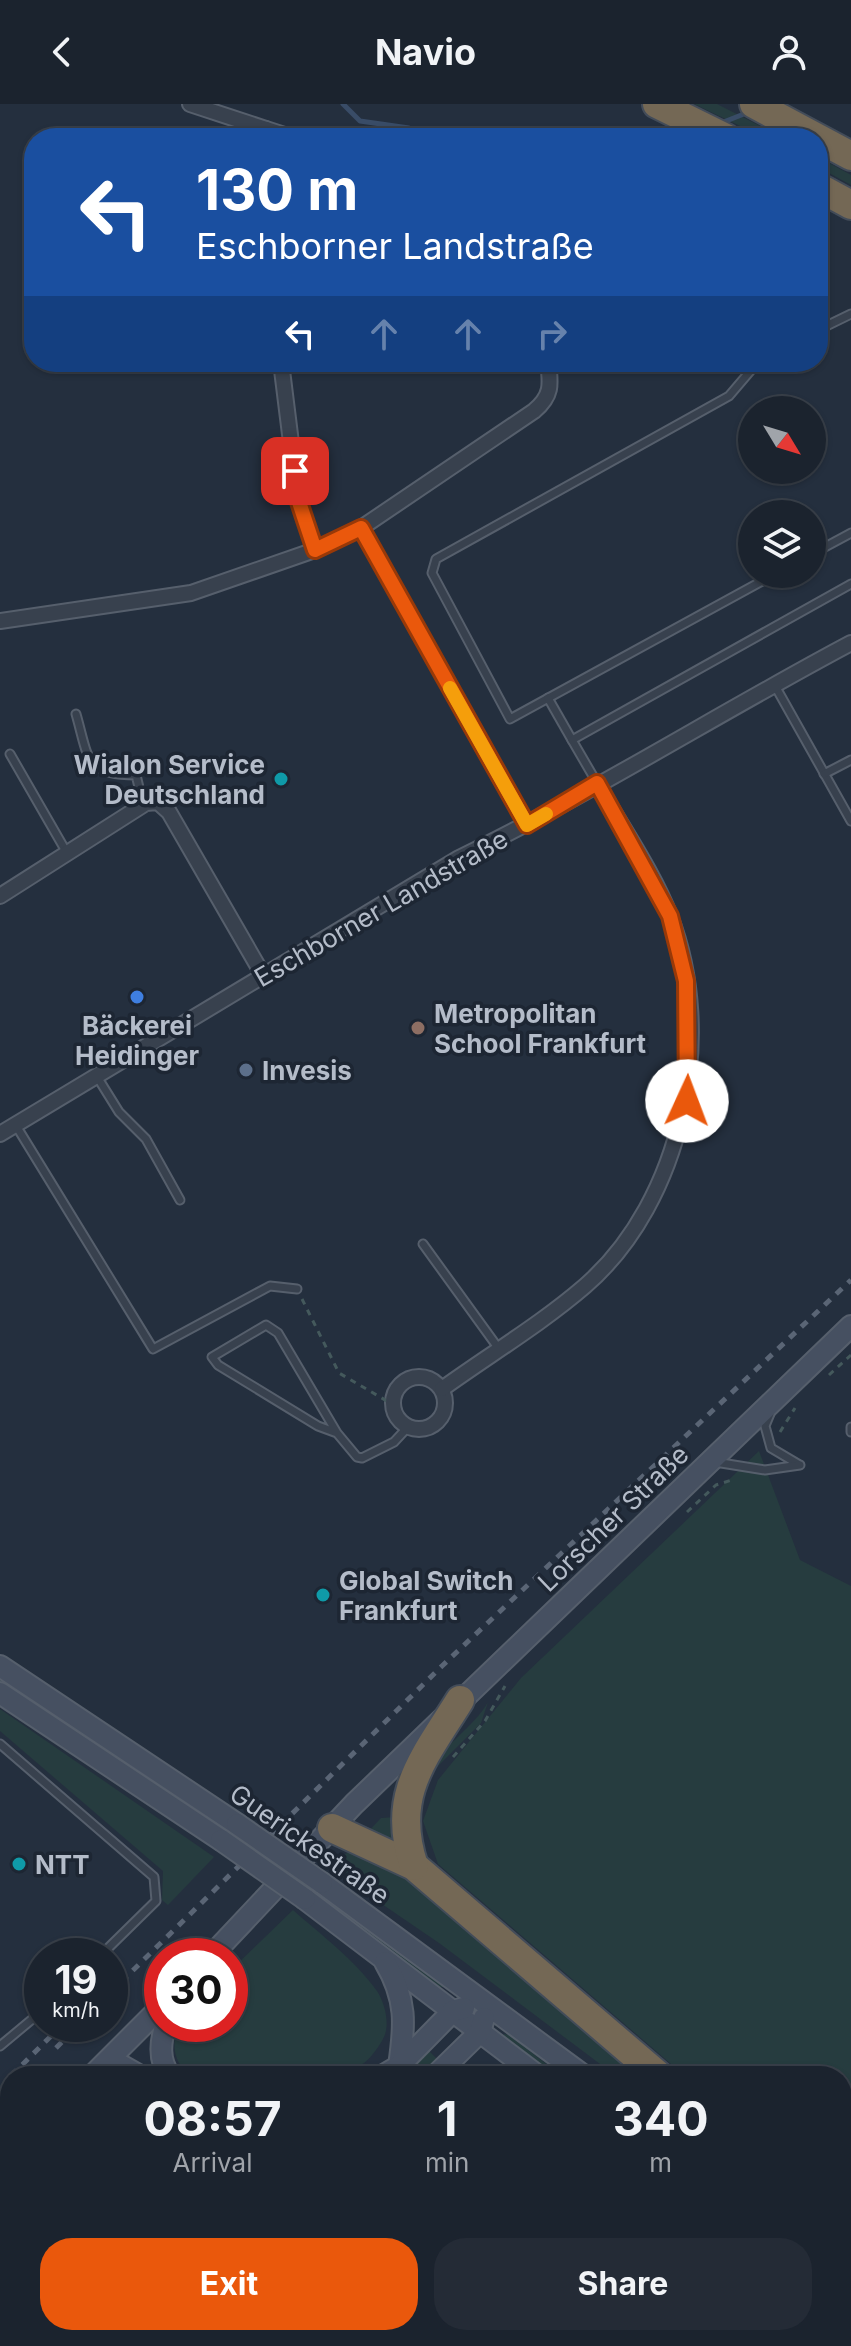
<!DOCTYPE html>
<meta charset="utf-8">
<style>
body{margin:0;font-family:Inter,sans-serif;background:#242b36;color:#f1f3f6;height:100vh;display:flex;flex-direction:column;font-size:30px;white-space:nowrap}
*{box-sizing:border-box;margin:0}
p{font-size:26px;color:#a0a4aa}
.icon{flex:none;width:44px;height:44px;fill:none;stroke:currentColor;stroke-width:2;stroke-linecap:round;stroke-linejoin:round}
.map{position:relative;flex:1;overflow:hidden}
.sheet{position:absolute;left:0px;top:1962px;width:852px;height:280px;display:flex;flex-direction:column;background:#1b232e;border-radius:32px 32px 0 0;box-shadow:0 2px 6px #0004,0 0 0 2px #39404a}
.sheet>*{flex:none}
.top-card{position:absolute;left:24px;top:24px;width:804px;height:244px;border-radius:32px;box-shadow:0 2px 6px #0004,0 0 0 2px #39404a;background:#1a4fa0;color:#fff;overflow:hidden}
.needle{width:52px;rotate:128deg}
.buttons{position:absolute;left:738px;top:292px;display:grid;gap:16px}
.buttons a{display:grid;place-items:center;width:88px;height:88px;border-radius:50%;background:#1b232e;box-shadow:0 2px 6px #0004,0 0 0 2px #39404a;font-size:40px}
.speed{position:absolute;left:24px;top:1834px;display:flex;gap:16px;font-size:40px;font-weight:700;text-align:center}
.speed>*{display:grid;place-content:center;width:104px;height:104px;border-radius:50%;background:#1b232e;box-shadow:0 2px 6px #0004,0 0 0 2px #39404a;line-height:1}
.speed small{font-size:20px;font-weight:400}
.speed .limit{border:12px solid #d22;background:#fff;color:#111}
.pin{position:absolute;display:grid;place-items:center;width:68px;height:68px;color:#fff;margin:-34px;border-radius:16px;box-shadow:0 4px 12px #0006}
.me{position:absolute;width:88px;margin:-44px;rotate:2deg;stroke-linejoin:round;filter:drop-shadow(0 0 6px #0008)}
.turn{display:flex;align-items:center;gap:28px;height:168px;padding:0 40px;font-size:36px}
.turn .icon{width:104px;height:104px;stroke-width:2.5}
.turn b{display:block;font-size:56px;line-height:68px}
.lanes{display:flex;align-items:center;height:76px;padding:0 40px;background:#0003;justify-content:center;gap:40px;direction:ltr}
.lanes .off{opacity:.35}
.eta{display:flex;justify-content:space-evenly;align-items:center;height:136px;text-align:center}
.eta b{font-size:48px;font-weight:700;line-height:56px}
.primary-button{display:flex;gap:16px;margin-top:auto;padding:16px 40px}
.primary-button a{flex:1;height:92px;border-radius:32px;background:#ea580c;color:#fff;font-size:32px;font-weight:700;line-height:92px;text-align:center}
.primary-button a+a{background:#242b36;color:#f1f3f6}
header{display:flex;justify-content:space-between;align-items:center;height:104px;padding:0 40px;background:#1b232e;font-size:36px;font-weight:700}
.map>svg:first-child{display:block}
.green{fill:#263c3f}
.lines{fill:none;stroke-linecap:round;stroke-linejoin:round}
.stream{stroke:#394c67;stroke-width:5}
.service-casing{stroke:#565f6c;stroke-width:11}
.minor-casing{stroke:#565f6c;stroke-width:18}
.secondary-casing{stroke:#565f6c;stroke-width:24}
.motorway-casing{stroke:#434c59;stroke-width:32}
.path{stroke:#44595c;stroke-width:3;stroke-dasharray:6 6;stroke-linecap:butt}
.service{stroke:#38414e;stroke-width:7}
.minor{stroke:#38414e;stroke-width:14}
.secondary{stroke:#465061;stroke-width:20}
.motorway{stroke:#746855;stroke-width:28}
.rail{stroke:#5a6575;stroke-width:5;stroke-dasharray:8 8;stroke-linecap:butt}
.secondary-bridge-casing{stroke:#565f6c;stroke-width:24;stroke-linecap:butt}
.secondary-bridge{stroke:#465061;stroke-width:20}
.route-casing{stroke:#983908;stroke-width:20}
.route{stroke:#ea580c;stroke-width:14}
.slow{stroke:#f59e0b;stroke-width:14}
.culture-dot{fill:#0f9aa8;stroke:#1d2633;stroke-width:3}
.shop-dot{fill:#3f7fe0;stroke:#1d2633;stroke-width:3}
.education-dot{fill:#8d6e63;stroke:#1d2633;stroke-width:3}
.service-dot{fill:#5c6f8a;stroke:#1d2633;stroke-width:3}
.labels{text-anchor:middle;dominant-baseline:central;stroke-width:7;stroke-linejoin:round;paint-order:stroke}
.poi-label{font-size:26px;font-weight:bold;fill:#b4bcc9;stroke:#1d2633;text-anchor:start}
.street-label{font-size:26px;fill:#b4bcc9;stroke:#1d2633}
</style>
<header><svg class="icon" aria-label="back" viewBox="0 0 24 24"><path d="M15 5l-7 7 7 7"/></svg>Navio<svg class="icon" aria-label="person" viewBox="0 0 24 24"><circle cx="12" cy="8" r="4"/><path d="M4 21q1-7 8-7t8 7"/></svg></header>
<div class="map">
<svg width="851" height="2242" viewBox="0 0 851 2242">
<rect width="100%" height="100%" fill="#242f3e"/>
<g class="green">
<polygon points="694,0 717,0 764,24 761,32"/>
<polygon points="818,53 851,71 851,81 818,63"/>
<polygon points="759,1347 800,1456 851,1482 851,2018 842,2019 842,1972 685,1972 438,1760 423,1717 438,1676 521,1574"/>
<polygon points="0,1570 232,1726 228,1730 0,1577"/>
<path d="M488,1598L481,1619L432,1668C441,1641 474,1624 488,1598Z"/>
<polygon points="0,1605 214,1753 168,1801 162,1796 163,1767 0,1627"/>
<polygon points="397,1713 403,1748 366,1730 381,1714"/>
<polygon points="359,1748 407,1773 642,1972 616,1972 439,1839 335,1768 338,1754 347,1749"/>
<polygon points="316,1785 445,1880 446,1883 437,1883 311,1790"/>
<path d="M293,1806C321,1831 355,1856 377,1887C385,1899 390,1920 384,1933C377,1947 365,1962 350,1967C320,1979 228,1972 191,1972C174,1961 169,1937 181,1920H230V1867Z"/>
<polygon points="504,1930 509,1931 562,1972 554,1972 502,1932"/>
<path d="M429,1947L437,1955C425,1967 418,1972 400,1972Z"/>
<polygon points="851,2051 851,2099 844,2103 842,2052"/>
<polygon points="560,2232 632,2232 616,2242 542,2242"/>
<polygon points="813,2232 842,2232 851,2242 796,2242"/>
</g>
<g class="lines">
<g class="stream">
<polyline points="343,0 360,17 409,24 439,34"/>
<polyline points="721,19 749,8"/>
<polyline points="678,34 692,29"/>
</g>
<g class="service-casing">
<g id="service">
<polyline points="818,226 851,210"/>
<polyline points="758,258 729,292 436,455 432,469 510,615 775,470"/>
<polyline points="812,450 851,429"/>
<polyline points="774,580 851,717"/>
<polyline points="548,594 572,636"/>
<path d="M76,610C89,655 84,670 136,671L143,700"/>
<polyline points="10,650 67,749"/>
<polyline points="824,670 851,656"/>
<polyline points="597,679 572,636 851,480"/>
<polyline points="96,971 119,1008 146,1035 180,1096"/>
<polyline points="15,1020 153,1245 270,1182 297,1185"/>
<polyline points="423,1140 499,1245"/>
<polyline points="770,1310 765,1322 771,1344 798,1360"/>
<polyline points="851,1323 851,1328"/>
<polyline points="337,1329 318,1322 218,1261 212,1253 266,1221 278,1229 337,1329 357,1353 362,1354 394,1338 407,1324"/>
<polyline points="715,1358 765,1366 800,1361"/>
<polyline points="0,1640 154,1773 156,1797 100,1852"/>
<polyline points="0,1942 42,1907"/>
</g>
</g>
<g class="minor-casing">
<g id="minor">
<polyline points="190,0 266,25"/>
<polyline points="265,34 266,25 294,34"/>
<polyline points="281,258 298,395 315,446"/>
<polyline points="361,424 527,721"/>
<path d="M0,517L191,489L315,446L361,424L534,307C552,292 551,281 548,258"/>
<polyline points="0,792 146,699 158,698 169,708 263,871"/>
<path d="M0,1030L459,754C593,689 719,609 851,539"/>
<circle cx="419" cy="1299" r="26"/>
<path d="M442,1285C489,1251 541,1220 585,1182C683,1097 717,931 670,812C653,767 620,721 597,679"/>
<polyline points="0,2108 10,2101"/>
<polyline points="401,2242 423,2232"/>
</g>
</g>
<g class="secondary-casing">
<g id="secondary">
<polyline points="0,1562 237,1720"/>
<polyline points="0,1589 221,1736"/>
<polyline points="322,1779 584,1972"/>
<polyline points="305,1795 538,1972"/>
<polyline points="211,1852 354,1700 851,1222"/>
<path d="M385,1858C407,1895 405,1921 399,1962"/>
<path d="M166,1920C160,1938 158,1956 170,1972"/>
<polyline points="110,1955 140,1972"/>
<polyline points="92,1972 162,1902"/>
<polyline points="382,1972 399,1962 453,1907 464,1904"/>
<polyline points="435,1972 480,1928 484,1914"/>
<polyline points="0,2056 10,2047"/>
<polyline points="842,2204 851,2211"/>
</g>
</g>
<g class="motorway-casing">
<g id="motorway">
<polyline points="657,0 726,34"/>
<polyline points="754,0 851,52"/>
<polyline points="818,83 851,101"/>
<polyline points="332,1724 414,1762 659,1972"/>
<path d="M414,1762C390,1691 424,1654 460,1596"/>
<polyline points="842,2040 851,2040"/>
<polyline points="842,2133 851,2128"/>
<polyline points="842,2183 851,2177"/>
<polyline points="666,2242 682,2232"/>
<polyline points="748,2242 764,2232"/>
</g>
</g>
<g class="path">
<polyline points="302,1195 339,1269 392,1300"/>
<polyline points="829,1271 851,1251"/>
<polyline points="780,1328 795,1304"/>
<polyline points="687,1408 716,1381 735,1375"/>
<polyline points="453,1653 485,1617 505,1582"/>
</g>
<use href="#service" class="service"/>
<use href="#minor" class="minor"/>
<use href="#secondary" class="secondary"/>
<use href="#motorway" class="motorway"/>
<g class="rail">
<polyline points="110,1889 442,1562 851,1176"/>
<polyline points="56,1944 80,1920"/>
<polyline points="11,1972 63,1920"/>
<polyline points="0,1999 10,1990"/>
</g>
<g class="secondary-bridge-casing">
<g id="secondary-bridge">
<polyline points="237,1720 322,1779"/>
<polyline points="221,1736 305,1795"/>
</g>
</g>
<use href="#secondary-bridge" class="secondary-bridge"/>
</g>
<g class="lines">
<g class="route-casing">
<polyline id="route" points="295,367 298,395 315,446 361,424 527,721 597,679 670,812 686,877 687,997"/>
</g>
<use href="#route" class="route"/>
<polyline class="slow" points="450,584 527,721 546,710"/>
</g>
<g class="culture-dot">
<circle cx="281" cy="675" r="8"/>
<circle cx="323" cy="1491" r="8"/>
<circle cx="19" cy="1760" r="8"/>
</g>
<circle class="shop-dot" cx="137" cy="893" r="8"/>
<circle class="education-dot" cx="418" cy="924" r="8"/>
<circle class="service-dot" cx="246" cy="966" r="8"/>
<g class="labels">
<g class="poi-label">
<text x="265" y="660" text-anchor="end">Wialon Service<tspan x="265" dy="30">Deutschland</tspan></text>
<text x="434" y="909">Metropolitan<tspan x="434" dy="30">School Frankfurt</tspan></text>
<text x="137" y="921" text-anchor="middle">Bäckerei<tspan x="137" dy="30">Heidinger</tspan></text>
<text x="262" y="966">Invesis</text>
<text x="339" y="1476">Global Switch<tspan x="339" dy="30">Frankfurt</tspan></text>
<text x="35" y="1760">NTT</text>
</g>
<g class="street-label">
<text transform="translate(381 804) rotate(-30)">Eschborner Landstraße</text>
<text transform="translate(613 1414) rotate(-44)">Lorscher Straße</text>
<text transform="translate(310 1740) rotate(35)">Guerickestraße</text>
</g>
</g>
</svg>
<div class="buttons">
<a><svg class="needle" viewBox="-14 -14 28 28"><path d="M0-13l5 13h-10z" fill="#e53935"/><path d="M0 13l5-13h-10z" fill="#a0a4aa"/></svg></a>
<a><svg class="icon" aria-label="layers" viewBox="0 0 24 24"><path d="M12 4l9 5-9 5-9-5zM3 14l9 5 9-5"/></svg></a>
</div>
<div class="speed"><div>19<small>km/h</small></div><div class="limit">30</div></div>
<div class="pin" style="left:295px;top:367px;background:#d93025"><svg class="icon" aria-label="arrive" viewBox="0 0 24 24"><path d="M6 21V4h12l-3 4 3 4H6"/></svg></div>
<svg class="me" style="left:687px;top:997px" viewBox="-20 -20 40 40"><circle r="19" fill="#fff"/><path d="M0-13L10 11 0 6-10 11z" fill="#ea580c"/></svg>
<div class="top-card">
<div class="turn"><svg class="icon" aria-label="left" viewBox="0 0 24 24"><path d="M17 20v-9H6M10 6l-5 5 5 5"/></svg><div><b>130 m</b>Eschborner Landstraße</div></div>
<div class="lanes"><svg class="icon" aria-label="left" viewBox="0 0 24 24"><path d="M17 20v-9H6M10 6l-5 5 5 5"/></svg><svg class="icon off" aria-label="ahead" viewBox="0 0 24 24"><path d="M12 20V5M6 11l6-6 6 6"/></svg><svg class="icon off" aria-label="ahead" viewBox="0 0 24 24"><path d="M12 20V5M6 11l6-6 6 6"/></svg><svg class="icon off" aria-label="right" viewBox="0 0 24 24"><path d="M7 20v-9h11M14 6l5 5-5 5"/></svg></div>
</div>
<section class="sheet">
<div class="eta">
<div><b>08:57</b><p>Arrival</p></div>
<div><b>1</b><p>min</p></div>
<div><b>340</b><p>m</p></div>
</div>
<div class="primary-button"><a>Exit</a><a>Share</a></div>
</section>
</div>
